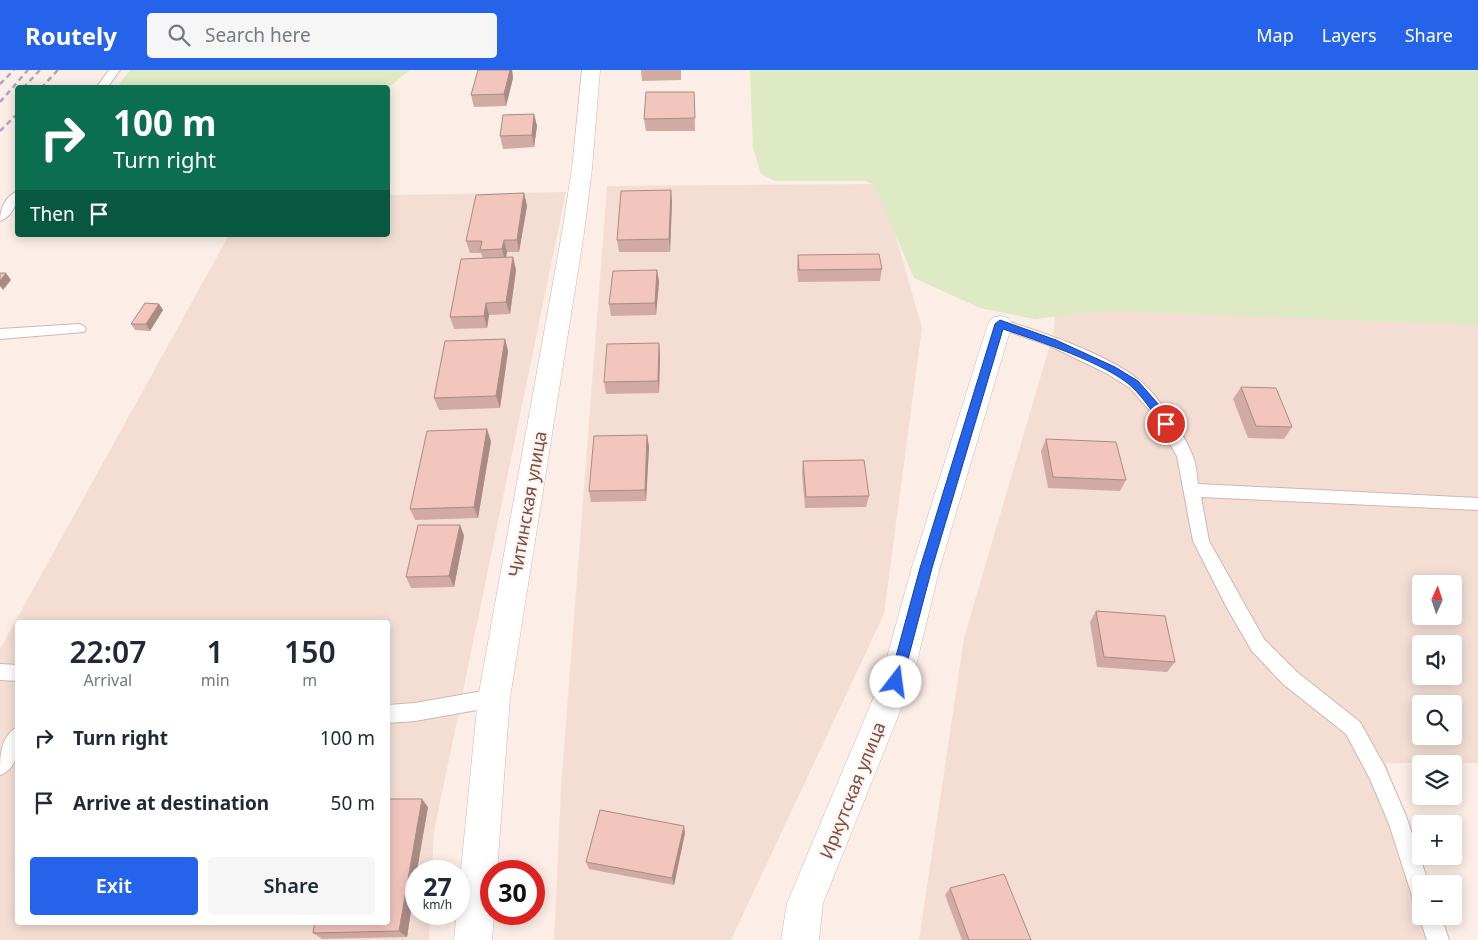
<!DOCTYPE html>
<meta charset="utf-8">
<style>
body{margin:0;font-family:"Noto Sans",sans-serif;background:#f6f6f7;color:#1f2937;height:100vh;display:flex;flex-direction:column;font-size:19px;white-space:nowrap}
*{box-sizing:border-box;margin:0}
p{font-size:16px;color:#747a83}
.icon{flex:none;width:28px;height:28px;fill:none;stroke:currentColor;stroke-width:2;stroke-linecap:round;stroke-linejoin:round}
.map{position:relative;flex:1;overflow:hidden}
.details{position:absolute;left:15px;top:550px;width:375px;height:305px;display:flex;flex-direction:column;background:#fff;border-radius:5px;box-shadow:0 2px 12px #0003}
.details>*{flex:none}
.banner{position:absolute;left:15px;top:15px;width:375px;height:152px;border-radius:5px;box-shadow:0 2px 12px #0003;background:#0b6e4f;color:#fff;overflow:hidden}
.needle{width:32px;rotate:3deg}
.controls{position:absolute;left:1412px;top:505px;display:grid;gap:10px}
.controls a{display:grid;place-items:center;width:50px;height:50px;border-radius:5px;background:#fff;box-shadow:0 2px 12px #0003;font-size:25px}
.speed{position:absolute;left:405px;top:790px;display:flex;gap:10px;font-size:25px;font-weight:700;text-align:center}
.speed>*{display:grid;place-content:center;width:65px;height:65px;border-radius:50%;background:#fff;box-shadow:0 2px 12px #0003;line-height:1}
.speed small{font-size:12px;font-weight:400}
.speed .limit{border:8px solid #d22;background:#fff;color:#111}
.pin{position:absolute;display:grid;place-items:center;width:42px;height:42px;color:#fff;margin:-21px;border:2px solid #fff;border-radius:50%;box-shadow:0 1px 5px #0007}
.me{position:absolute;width:55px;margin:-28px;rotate:15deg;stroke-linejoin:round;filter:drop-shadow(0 0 4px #0008)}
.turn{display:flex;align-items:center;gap:18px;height:105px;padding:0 15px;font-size:22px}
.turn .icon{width:65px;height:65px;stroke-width:2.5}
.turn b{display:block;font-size:35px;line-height:42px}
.then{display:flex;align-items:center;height:48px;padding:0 15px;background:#0003;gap:10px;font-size:19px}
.eta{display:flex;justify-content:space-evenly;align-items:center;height:85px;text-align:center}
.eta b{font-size:30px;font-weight:600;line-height:35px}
.cta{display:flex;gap:10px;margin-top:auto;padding:10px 15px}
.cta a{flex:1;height:58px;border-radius:5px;background:#2563eb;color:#fff;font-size:20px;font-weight:600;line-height:58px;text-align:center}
.cta a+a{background:#f6f6f7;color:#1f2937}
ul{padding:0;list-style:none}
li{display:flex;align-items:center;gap:15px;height:65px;padding:0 15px}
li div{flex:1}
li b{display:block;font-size:19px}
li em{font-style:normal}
header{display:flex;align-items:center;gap:30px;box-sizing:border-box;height:70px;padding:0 25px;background:#2563eb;color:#fff}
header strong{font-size:24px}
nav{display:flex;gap:28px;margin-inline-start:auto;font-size:18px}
.search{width:350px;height:45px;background:#f6f6f7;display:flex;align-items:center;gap:12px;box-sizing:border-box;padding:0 18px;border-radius:5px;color:#747a83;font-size:19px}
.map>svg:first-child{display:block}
.residential{fill:#f4ded4;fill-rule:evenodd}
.green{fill:#ddeac4}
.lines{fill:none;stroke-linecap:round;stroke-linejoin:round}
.lane-casing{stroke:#d0b6ae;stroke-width:2}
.street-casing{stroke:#d0b6ae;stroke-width:1}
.lane{fill:#fff;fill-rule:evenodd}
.street{fill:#fff;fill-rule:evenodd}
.rail{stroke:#aea4c6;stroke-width:2.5;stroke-dasharray:5.5 4;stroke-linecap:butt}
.wall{fill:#d0aaa3}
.shaded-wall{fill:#a98b84}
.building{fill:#f2c6bd;stroke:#a98b84}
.route{fill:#2563eb;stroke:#184099}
.labels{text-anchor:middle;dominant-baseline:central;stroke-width:4;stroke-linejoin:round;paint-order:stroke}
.street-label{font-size:18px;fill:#764f4a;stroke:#fff3ec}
</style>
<header>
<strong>Routely</strong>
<div class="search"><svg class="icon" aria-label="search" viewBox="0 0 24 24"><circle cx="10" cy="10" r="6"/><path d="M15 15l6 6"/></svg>Search here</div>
<nav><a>Map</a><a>Layers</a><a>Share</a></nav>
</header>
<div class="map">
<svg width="1478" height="870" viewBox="0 0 1478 870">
<rect width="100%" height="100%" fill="#fceee6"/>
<g class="residential">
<polygon points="881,114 922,258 884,544 731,870 554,870 561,717 607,116"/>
<path d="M566,122L434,762L432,801H416V844H430L429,870H0V579L229,165H388V125ZM18,552H388V852H18Z"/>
<path d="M1058,224L1478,239V693H1386L1424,814H1421V846L1442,870H919L964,568L1053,264ZM1421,514H1454V546H1421ZM1421,574H1454V606H1421ZM1421,634H1454V666H1421Z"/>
</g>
<g class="green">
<polygon points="130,0 410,0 388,18 117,17"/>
<polygon points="750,0 1478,0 1478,255 1107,241 1035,249 980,238 914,208 874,115 866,111 775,111 761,104 753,78"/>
</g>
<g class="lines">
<g class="lane-casing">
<g id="lane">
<polygon points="109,0 120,0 107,18 96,18"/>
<path d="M18,121C18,133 12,147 0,151C0,139 5,126 18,121Z"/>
<path d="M1000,249C1040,261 1107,284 1139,310C1156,323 1184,364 1192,384C1196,393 1197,404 1198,414L1478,428V440L1201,427L1209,471L1264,569L1297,602L1360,652L1384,695L1406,746L1429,814H1421V832L1413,829L1389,754L1370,709L1346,664L1283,614L1252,581L1227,538L1193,471L1177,386L1152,343L1130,318L1106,303L1048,275L995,257L993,254L995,251Z"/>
<polygon points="79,254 84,256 86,259 84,262 0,269 0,259"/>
<polygon points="0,594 18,595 18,611 0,610"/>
<polygon points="494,619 501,622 503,628 501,634 494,637 415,651 388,653 388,635 415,633"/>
<path d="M18,657C18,675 20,698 0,705C0,688 0,665 18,657Z"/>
<polygon points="1421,841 1421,846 1441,846 1449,870 1427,870 1419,846"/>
</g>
</g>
<g class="street-casing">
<g id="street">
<polygon points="582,0 600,0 592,98 584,163 510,628 497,801 491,801 491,844 494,844 492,870 454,870 478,628 562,163 572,98"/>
<polygon points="1000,246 1008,248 1012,254 940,497 912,612 823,833 819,870 781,870 787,833 880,612 912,497 988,254 992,248"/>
</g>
</g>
<use href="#lane" class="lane"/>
<use href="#street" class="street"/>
<g class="rail">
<polyline points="0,14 14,0"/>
<polyline points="23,18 40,0"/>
<polyline points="41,18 58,0"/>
<polyline points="0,32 28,0"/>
<polyline points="0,61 18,43"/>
</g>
</g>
<g class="wall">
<polygon points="478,0 512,0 513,8 506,36 474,37 471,25"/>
<polygon points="641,0 681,0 681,10 642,11"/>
<polygon points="694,22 695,61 646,61 644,49"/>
<polygon points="534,44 537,56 534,77 503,79 500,66"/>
<polygon points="524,123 527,136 519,182 507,182 506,188 513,187 516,200 510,244 489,245 487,258 454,259 450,247 483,189 481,183 470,183 466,171"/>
<polygon points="672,132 670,182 619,182 617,170"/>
<polygon points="798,185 882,199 880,211 798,212 797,197"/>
<polygon points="657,200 659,212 656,245 611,246 609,234"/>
<polygon points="159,234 163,240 150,261 135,260 131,254"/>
<polygon points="505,269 508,281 500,338 439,340 434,328"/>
<polygon points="659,273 660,285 659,323 606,324 604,312"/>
<polygon points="1241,317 1292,357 1284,369 1248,368 1233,329"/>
<polygon points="647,365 649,377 646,431 591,432 589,421"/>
<polygon points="1046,369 1126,410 1120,421 1048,418 1041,381"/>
<polygon points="491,371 478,448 415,450 410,439"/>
<polygon points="803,391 869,426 866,437 805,438 802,403"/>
<polygon points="460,455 464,466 454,517 411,518 406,507"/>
<polygon points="1096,541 1175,592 1167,602 1097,597 1090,552"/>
<polygon points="428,737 416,801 416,809 407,867 322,869 313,863"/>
<polygon points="685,763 674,815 589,799 586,792"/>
<polygon points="950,818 1031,870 962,870 945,825"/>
</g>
<g class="shaded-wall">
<polygon points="510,0 512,0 513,8 506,36 504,24"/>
<polygon points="534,44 537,56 534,77 532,65"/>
<polygon points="671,120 672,132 670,182 669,169"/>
<polygon points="524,123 527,136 519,182 517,170"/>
<polygon points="504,170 507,182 505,191 502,179"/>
<polygon points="513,187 516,200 510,244 506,232"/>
<polygon points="657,200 659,212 656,245 655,233"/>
<polygon points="6,203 11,210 3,220 0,216 0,211"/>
<polygon points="486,233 489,245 487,258 484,246"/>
<polygon points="159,234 163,240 150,261 146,254"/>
<polygon points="505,269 508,281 500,338 496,326"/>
<polygon points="659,273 660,285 659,323 658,311"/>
<polygon points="487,359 491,371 478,448 474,437"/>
<polygon points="647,365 649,377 646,431 645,420"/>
<polygon points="460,455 464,466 454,517 449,506"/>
<polygon points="422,729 428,737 417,801 416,801 416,809 407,867 399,861"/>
<polygon points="684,756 685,763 674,815 672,808"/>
</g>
<g class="building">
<polygon points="478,0 510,0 504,24 471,25"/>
<polygon points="646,22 694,22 695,48 644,49"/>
<polygon points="534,44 532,65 500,66 503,45"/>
<polygon points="671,120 669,169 617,170 621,121"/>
<polygon points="524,123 517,170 504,170 502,179 480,180 482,171 466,171 476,125"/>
<polygon points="879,184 882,199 799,200 798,185"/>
<polygon points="513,187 506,232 486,233 484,246 450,247 461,189"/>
<polygon points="657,200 655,233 609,234 613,201"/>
<polygon points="0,203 6,203 0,211"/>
<polygon points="145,233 159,234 146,254 131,254"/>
<polygon points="505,269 496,326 434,328 445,271"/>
<polygon points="659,273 658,311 604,312 607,274"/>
<polygon points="1241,317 1276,318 1292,357 1256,356"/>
<polygon points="487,359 474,437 410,439 427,361"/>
<polygon points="647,365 645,420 589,421 594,366"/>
<polygon points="1046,369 1116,372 1126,410 1053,407"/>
<polygon points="864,390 869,426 806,427 803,391"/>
<polygon points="418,455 460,455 449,506 406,507"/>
<polygon points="1096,541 1165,546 1175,592 1104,587"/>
<polygon points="388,729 422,729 399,861 313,863 315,852 388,852"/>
<polygon points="600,740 684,756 672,808 586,792"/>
<polygon points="1004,804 1031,870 969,870 950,818"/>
</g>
<path class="route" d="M1000,250L1056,270L1115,297L1138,311L1160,336L1171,354L1166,358L1162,357C1154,343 1144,329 1132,317C1108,294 1036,270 1003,259L932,498L902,612L900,616L896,618L891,616L889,612L920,498L995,254Z"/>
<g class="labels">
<g class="street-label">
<text transform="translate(527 434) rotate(-80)">Читинская улица</text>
<text transform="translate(852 720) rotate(-68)">Иркутская улица</text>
</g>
</g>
</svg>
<div class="controls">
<a><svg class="needle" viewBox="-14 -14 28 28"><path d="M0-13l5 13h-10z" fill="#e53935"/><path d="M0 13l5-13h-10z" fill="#747a83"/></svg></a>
<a><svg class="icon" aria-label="sound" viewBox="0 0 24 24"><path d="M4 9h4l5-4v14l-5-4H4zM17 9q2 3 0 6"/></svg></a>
<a><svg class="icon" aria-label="search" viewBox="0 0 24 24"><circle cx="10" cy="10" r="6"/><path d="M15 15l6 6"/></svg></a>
<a><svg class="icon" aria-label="layers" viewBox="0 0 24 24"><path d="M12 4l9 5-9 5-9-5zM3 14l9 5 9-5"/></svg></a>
<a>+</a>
<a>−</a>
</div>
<div class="speed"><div>27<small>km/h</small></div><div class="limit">30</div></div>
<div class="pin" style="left:1166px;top:354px;background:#d93025"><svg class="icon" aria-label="arrive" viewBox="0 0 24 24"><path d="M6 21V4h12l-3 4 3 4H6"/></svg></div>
<svg class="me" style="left:896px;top:612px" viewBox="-20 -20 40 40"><circle r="19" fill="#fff"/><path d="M0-13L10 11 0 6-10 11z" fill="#2563eb"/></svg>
<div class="banner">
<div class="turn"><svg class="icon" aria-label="right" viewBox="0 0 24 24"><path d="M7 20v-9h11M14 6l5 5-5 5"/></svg><div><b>100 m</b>Turn right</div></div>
<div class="then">Then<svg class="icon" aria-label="arrive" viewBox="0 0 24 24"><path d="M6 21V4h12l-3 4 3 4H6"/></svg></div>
</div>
<section class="details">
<div class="eta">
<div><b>22:07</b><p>Arrival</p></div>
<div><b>1</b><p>min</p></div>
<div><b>150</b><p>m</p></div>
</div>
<ul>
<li><svg class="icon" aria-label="right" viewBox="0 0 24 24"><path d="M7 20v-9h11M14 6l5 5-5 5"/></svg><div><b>Turn right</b></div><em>100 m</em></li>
<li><svg class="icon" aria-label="arrive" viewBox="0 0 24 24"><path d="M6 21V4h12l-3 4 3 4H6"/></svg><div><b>Arrive at destination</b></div><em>50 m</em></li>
</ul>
<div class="cta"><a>Exit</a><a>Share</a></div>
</section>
</div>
